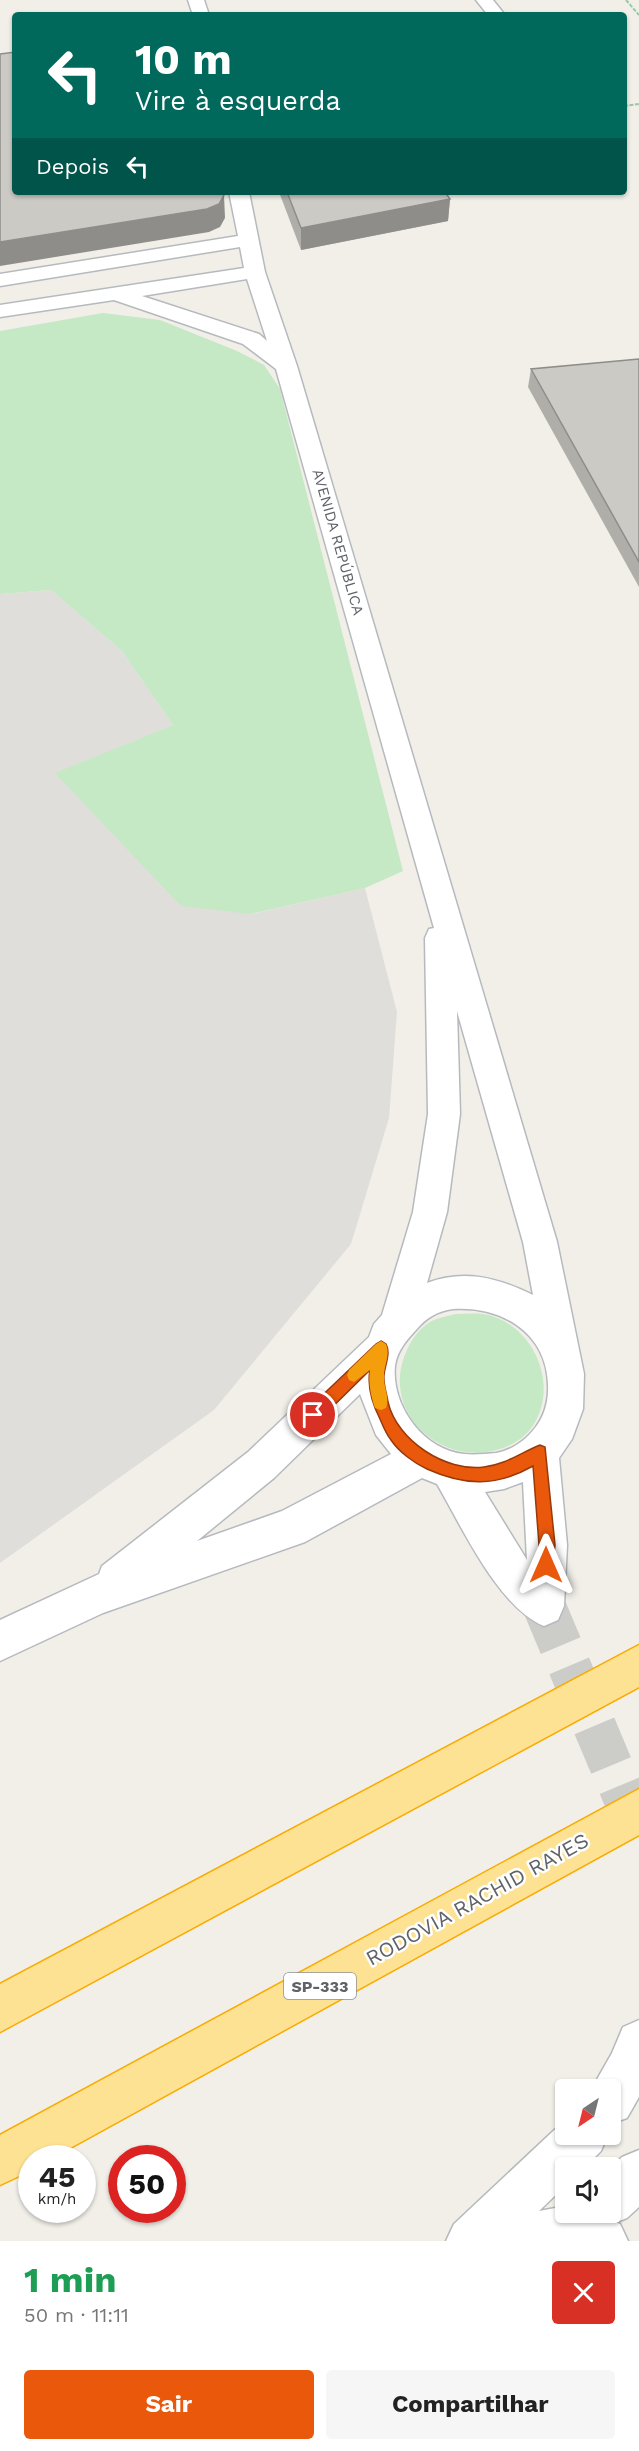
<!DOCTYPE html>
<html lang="pt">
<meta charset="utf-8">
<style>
body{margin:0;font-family:"Work Sans",sans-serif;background:#f6f6f6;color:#222;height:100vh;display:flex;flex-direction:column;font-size:22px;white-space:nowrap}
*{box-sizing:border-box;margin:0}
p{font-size:20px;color:#767676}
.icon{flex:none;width:33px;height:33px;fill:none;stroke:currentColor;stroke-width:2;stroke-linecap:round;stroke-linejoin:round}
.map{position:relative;height:2241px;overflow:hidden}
.drawer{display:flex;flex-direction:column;background:#fff;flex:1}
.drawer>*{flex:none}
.top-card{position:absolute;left:12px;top:12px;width:615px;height:183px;border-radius:6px;box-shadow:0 2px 4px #0004;background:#00695c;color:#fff;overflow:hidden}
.needle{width:39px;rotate:215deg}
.controls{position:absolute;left:555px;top:2079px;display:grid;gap:12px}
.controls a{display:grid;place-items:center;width:66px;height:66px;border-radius:6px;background:#fff;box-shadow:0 2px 4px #0004;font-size:30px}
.speed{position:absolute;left:18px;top:2145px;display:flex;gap:12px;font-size:30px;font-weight:700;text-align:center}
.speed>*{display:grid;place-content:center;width:78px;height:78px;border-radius:50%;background:#fff;box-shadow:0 2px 4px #0004;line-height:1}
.speed small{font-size:15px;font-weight:400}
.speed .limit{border:9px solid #d22;background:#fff;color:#111}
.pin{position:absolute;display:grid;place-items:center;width:51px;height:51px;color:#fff;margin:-26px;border:3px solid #fff;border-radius:50%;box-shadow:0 2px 6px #0007}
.me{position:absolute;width:66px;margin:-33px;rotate:0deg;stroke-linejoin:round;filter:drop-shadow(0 0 4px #0008)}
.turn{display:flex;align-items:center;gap:21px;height:126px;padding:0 24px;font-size:27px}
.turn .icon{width:78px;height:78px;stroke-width:2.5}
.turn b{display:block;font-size:42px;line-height:51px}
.then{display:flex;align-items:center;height:57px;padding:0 24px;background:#0003;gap:12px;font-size:22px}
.round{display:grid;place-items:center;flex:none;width:63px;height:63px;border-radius:6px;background:#f6f6f6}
.headline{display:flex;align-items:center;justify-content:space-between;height:102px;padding:0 24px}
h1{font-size:36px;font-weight:700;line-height:45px;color:#1e9e55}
.button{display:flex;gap:12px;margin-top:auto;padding:12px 24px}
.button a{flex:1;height:69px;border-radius:6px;background:#ea580c;color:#fff;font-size:24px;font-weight:700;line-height:69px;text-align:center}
.button a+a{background:#f6f6f6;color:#222}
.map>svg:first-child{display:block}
.industrial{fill:#e0deda}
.green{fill:#c5e8c5}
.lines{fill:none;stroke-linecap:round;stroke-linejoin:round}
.secondary-tunnel{stroke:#ccccc8;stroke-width:43;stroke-dasharray:43 22;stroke-linecap:butt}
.street-casing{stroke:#b5b8bc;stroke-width:3}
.secondary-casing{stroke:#b6babf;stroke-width:3}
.highway-casing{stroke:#f9ab00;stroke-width:3}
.path{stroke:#9cc7a9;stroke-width:2;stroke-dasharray:4 1.5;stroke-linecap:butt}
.street{fill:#fff;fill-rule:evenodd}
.secondary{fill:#fff;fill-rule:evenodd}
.highway{fill:#fde293;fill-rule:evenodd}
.wall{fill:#afaea9}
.shaded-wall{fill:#8f8d8a}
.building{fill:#cccac5;stroke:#8f8d8a;stroke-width:1.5}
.route{fill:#ea580c;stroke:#983908;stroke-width:1.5}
.slow{fill:#f59e0b}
.labels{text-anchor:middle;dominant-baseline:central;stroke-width:5;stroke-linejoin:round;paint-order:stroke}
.far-street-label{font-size:15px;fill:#5f6368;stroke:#fff}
.shield{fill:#fff;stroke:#8f9295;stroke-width:1.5}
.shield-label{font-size:16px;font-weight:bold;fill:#5f6368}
.near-street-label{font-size:21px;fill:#5f6368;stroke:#fff}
</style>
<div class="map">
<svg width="639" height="2241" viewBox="0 0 639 2241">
<rect width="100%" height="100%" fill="#f1efe8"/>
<polygon class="industrial" points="51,590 122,651 173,725 56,773 252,914 365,888 397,1012 389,1118 351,1244 214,1410 0,1563 0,594"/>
<g class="green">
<polygon points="103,313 160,320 237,351 264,365 280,389 403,871 365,888 251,914 181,906 55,773 173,725 122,651 51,590 0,594 0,331"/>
<path d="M456,1314C465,1314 474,1313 483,1314C527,1321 554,1371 540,1411C534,1429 521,1442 503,1448C442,1470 378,1412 407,1350C411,1340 420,1328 430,1322C437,1318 448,1316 456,1314Z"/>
</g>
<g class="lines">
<polyline class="secondary-tunnel" points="544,1606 639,1832"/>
<g class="street-casing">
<g id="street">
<polygon points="476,0 493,0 505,15 488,15"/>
<polygon points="639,2020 639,2097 627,2118 610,2124 610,2090 591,2090 612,2053 623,2027"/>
<polygon points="566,2119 566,2134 608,2134 601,2151 584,2168 566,2168 566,2185 539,2211 566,2206 566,2212 610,2212 610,2168 622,2157 639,2150 639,2207 627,2218 617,2222 614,2229 600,2241 446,2241 454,2224"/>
</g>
</g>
<g class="secondary-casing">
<g id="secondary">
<polygon points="188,0 204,0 209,15 193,15"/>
<path d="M229,192H249L265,272L297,366L557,1242L584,1374L583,1409L572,1439L559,1458L567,1545L564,1606L558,1620L544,1626C498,1607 462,1527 437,1484L422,1478L305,1542L103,1613L0,1661V1620L99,1574L102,1566L248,1452L369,1337L374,1324L382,1315L413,1212L428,1114L425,938L429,929L434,928L276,369L243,344L114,300L0,317V305L244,268L240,247L0,286V274L238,236ZM247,279L267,341L259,334L142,296ZM457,1011L523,1242L533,1295C499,1278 464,1269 427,1283L447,1212L460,1114ZM453,1309C501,1306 546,1332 548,1384C549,1405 543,1422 527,1437C518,1445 508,1451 496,1453C486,1454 473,1455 464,1454C423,1450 391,1405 395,1366C397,1351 406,1341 415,1331C426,1318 437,1311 453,1309ZM360,1394L376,1435L391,1454L282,1511L197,1541L274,1478ZM523,1482L527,1560L485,1492L504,1489Z"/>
<polygon points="566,2210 566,2212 590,2212 620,2224 628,2241 552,2241 548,2232 556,2215"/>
</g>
</g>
<g class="highway-casing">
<g id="highway">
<polygon points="639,1645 639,1687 0,2032 0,1984"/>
<polygon points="639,1789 639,1835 52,2158 32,2158 32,2170 0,2185 0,2135"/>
</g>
</g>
<g class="path">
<polyline points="626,0 639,15"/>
<polyline points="624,106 639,104"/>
</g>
<use href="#street" class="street"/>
<use href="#secondary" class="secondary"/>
<use href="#highway" class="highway"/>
</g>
<g class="wall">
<polygon points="279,192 445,192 450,199 448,221 301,250"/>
<polygon points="639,359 639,587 528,387 531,369"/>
</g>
<g class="shaded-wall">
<polygon points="224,195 225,218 220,227 209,232 0,266 0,242"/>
<polygon points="450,199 448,221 301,250 301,228"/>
</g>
<g class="building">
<polygon points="15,52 15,192 223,192 224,195 219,204 207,209 0,242 0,54"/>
<polygon points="287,192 445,192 450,199 301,228"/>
<polygon points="639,359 639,562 531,369"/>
</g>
<path class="route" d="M381,1341L386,1344C391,1353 385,1365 384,1375C383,1384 387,1394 388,1402C397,1441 446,1472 484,1467C507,1464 520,1453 540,1445L545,1447L555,1545L552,1571L546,1573L540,1571L538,1565L539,1545L533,1466C496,1487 465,1486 427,1469C414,1463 399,1452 391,1440C386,1434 383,1426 380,1419C373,1405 367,1386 370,1370L318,1421L313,1423L307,1421L305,1415L307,1410L376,1344Z"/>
<path class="slow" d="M381,1341L386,1344C391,1355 383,1367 384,1378C384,1388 390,1398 386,1408L381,1410L375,1408C371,1397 368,1382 370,1370L354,1382L349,1380L347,1375L349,1370L376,1344Z"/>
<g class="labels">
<g class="far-street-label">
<text transform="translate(338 542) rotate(74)">AVENIDA REPÚBLICA</text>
</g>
<rect class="shield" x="284" y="1973" width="72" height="26" rx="4.5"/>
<g class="shield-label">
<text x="320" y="1986">SP-333</text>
</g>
<g class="near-street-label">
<text transform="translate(477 1899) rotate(-29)">RODOVIA RACHID RAYES</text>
</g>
</g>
</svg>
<div class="controls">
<a><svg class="needle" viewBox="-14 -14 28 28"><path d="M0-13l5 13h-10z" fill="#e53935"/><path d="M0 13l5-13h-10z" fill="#767676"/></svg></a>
<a><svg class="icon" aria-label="sound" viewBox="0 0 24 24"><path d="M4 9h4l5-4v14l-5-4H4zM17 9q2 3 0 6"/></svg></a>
</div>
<div class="speed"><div>45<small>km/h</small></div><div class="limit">50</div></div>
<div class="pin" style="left:313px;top:1415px;background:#d93025"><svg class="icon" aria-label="arrive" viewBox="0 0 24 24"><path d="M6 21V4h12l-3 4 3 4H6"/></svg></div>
<svg class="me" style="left:546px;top:1565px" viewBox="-20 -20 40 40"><path d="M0-17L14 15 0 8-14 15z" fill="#ea580c" stroke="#fff" stroke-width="4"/></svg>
<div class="top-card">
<div class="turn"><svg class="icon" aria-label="left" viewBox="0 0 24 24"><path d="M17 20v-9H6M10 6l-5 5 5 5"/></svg><div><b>10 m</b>Vire à esquerda</div></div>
<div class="then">Depois<svg class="icon" aria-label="left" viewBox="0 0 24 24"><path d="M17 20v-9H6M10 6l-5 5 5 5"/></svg></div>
</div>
</div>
<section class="drawer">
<div class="headline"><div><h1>1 min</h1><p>50 m · 11:11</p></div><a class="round" style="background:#d93025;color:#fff"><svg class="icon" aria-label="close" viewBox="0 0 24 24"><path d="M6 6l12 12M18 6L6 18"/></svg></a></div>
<div class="button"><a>Sair</a><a>Compartilhar</a></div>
</section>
